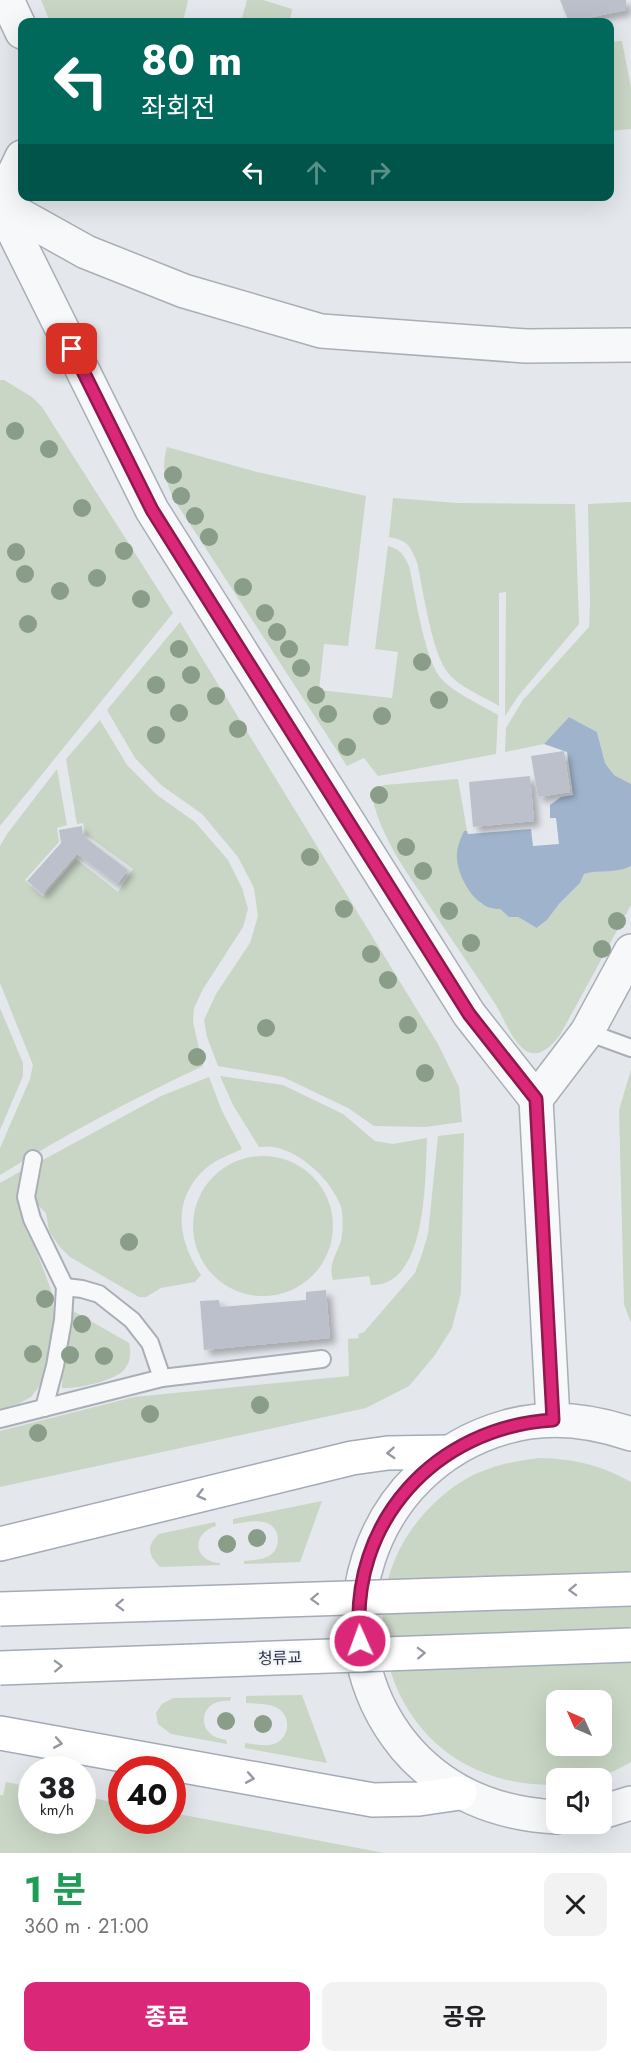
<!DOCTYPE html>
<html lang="ko">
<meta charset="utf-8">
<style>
body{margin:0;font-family:Jost,"Noto Sans KR",sans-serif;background:#f2f2f2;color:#202124;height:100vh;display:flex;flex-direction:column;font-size:22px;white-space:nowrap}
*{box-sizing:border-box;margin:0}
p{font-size:20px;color:#757577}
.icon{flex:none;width:33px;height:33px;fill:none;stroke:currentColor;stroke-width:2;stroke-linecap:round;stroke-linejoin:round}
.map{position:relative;height:1853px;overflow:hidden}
.side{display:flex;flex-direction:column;background:#fff;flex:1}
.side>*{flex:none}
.hud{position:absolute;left:18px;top:18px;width:596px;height:183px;border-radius:12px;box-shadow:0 6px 24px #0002;background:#00695c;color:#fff;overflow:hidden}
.needle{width:39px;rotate:315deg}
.buttons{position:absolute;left:546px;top:1690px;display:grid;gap:12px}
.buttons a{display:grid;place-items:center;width:66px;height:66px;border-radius:12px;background:#fff;box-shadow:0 6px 24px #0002;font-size:30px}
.speed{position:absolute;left:18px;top:1756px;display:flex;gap:12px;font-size:30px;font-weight:700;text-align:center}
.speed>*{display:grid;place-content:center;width:78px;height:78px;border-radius:50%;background:#fff;box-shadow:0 6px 24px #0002;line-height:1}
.speed small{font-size:15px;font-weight:400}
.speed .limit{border:9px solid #d22;background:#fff;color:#111}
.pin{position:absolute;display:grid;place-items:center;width:51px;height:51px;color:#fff;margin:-26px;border-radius:12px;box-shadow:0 3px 9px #0006}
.me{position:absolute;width:66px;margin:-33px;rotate:358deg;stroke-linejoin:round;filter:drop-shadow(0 0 4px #0008)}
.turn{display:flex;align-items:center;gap:21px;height:126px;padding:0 24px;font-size:27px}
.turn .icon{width:78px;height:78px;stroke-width:2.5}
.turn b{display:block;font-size:42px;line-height:51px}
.lanes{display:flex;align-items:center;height:57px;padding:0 24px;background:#0003;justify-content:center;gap:30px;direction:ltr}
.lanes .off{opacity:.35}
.round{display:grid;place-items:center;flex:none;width:63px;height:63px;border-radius:12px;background:#f2f2f2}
.head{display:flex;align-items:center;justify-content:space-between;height:102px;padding:0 24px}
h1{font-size:36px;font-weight:700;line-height:45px;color:#1e9e55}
.cta{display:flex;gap:12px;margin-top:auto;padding:12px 24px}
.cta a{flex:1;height:69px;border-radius:12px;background:#db2777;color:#fff;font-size:24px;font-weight:700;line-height:69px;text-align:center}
.cta a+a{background:#f2f2f2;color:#202124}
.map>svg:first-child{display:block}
.green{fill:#c9d6c5;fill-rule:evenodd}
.water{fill:#9fb4cc}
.building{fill:#bbc0ca;filter:url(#shadow)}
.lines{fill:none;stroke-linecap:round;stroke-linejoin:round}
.service-casing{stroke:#a9aeb7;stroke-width:20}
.tertiary-casing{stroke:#a9aeb7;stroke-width:36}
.primary-casing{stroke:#a3abb8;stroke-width:36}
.service{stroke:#f7f8fa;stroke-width:16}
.tertiary{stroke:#f7f8fa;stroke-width:33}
.primary{stroke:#fff;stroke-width:33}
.primary-bridge-casing{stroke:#a3abb8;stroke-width:36;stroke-linecap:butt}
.primary-bridge{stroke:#fff;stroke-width:33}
.tree{fill:#899d89}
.oneway{stroke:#959aa2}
.route-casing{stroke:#8e194d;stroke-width:15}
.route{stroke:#db2777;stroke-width:10}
.labels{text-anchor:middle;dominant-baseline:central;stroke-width:5;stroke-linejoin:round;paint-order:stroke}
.street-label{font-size:16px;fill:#2b3445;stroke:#f4f6f9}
</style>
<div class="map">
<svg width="631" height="1853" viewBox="0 0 631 1853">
<defs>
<filter id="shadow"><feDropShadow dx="5.5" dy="5.5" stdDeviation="3" flood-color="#0004"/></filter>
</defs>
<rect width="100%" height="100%" fill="#e4e7ec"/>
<g class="green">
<polygon points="41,0 188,0 183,22 50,22"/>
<polygon points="247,0 263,0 292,9 290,22 241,22"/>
<polygon points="622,41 631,88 631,129 609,131 609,42"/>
<polygon points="0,380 4,380 32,397 42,407 173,613 0,826"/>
<path d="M167,447L257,472L366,496L348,646L324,644L319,690L392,698L398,652L375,649L388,546C400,549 404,555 409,566C415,593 424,655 439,676C450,691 481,705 498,715L496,754L378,776L364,758L347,766L173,498C165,478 161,468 167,447Z"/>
<path d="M393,498L458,503L575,504L579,624L519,695L505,716L506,592L499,593V706C483,696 456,686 446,670C431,648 423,589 417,562C409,544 408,541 389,537Z"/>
<polygon points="631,502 631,784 614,775 605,763 597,732 569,717 544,744 505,752 506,728 523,700 589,627 590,603 588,504"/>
<polygon points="180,622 438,1044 459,1087 462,1122 425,1127 374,1126 348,1108 283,1077 218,1066 207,1037 204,1020 216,994 250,943 258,916 254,888 238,857 202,814 161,785 135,758 107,710"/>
<path d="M100,720L127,765L157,795L195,822L228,860L242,888L248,909L243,927L203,989L194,1008L193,1022L203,1066C134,1098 65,1135 0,1175V1148L30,1079L33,1065L0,983V846L7,834L57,769L67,825L57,828L59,842L25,880L43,897L76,859L118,892L133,869L85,834L83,823L77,824L66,759Z"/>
<path d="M458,779L467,831L464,832L480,903L493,909H500L509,917H518L538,928L547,920L559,904L580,883L584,874C600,868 616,874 631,866V905L560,1035C552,1045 540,1059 526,1051C512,1041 504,1019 496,1005C473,970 449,936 426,901C403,867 378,832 371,791L384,785Z"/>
<polygon points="0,1008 23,1063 23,1076 0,1130"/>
<polygon points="631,1070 631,1323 624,1304 619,1110"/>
<path d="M220,1076L283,1085L343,1114L375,1141L393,1144L427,1138C425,1176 428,1287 371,1285L369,1276L333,1280C327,1261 340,1252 342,1235C343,1227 343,1214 341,1207C332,1181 301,1151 273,1147C269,1146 263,1147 259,1147L233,1105Z"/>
<path d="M209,1077L222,1111L242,1149C229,1155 215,1160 205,1169C171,1200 178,1241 201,1275L195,1282L161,1288L146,1297H139L70,1257L59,1246L49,1231L46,1213L35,1202L34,1184L41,1161L161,1096Z"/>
<polygon points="464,1133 461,1293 452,1328 435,1355 409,1386 366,1408 0,1487 0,1431 134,1397 349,1376 348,1339 359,1338 358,1334 364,1332 415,1273 422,1254 428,1234 438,1136"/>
<circle cx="263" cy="1226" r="70"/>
<polygon points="23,1170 19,1194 20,1207 51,1290 55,1317 44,1378 38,1388 31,1397 18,1404 0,1409 0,1183"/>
<path d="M73,1311L129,1343C131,1351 131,1362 124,1370C114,1381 77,1389 62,1388C62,1362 65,1336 73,1311Z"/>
<path d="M540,1458C574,1459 601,1465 631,1482V1762C605,1778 586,1779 556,1779V1785C524,1785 494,1780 465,1764C388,1722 360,1618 403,1543C418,1517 440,1494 466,1479C489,1466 514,1461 540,1458ZM556,1701H602V1746H556Z"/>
<path d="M322,1501L300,1562L244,1564V1561C251,1560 260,1560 267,1557C281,1551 282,1529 267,1523C257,1519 243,1523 233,1524V1519Z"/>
<path d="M215,1522L216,1526C190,1534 194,1562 220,1563V1565L160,1567C148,1555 146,1546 159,1534Z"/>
<path d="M302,1695L327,1763L245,1748V1743C254,1744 266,1747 274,1744C289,1739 292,1718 279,1709C271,1703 256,1704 246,1703V1696Z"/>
<path d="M231,1697L230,1701C198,1698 194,1736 226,1740L227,1744L171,1734L158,1724L156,1713L162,1704L173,1698Z"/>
<polygon points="6,1782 31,1787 32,1821 82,1821 83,1796 121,1804 122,1821 172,1821 173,1813 384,1853 0,1853 0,1795 3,1795"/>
</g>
<path class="water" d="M569,717L597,732L605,763L614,775L631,784V866C616,874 600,869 584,874L580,883L559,904L547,920L537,928L518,917H509L500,909C477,911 459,880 457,859C456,849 460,840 464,831H467L468,834L531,829L533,846L559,844L556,818H550V805L561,797L573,795L567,752L544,744Z"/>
<g class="building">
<polygon points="560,0 626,0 626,10 569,22"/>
<polygon points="564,751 570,792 538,797 531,756"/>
<polygon points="530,776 534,821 473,827 469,782"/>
<polygon points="82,826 83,836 128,870 117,884 77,854 42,894 27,881 61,843 59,830"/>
<polygon points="326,1290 330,1338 204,1350 200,1301 219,1300 220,1307 306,1300 306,1292"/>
</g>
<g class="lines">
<g class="service-casing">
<g id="service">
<polyline points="587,1032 631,1048"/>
<polyline points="33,1159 26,1197 32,1219 65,1287 63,1320 55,1366 44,1408"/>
<polyline points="65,1287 82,1289 99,1294 132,1320 150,1343 162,1378"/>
<polyline points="0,1419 162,1378 322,1359"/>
</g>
</g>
<g class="tertiary-casing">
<g id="tertiary">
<polyline points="7,0 22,32"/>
<polyline points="0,203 22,157"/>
<polyline points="0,204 152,510 469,1014 536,1099"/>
<polyline points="0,204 86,252 184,291 321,331 526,346 631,345"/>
<polyline points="553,1420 536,1099 587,1032 631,951"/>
<polyline points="602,1812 631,1803"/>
<path d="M556,1817C498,1814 444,1793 405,1747C312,1634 367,1466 506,1427C548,1415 590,1420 631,1434"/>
</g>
</g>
<g class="primary-casing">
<g id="primary">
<polyline points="0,1544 352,1458 388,1453 450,1452"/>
<polyline points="0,1733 373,1800 419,1799 460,1793"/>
</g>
</g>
<use href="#service" class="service"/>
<use href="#tertiary" class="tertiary"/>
<use href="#primary" class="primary"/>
<g class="primary-bridge-casing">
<g id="primary-bridge">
<polyline points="0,1609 631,1589"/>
<polyline points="0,1668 631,1645"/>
</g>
</g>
<use href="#primary-bridge" class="primary-bridge"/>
</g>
<g class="tree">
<circle cx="15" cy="431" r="9"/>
<circle cx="49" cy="449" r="9"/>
<circle cx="173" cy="475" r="9"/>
<circle cx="181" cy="496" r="9"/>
<circle cx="82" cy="508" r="9"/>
<circle cx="195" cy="516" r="9"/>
<circle cx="209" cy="537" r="9"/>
<circle cx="124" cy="551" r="9"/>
<circle cx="16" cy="552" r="9"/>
<circle cx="25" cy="574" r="9"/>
<circle cx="97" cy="578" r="9"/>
<circle cx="243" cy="587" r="9"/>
<circle cx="60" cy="591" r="9"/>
<circle cx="141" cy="599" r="9"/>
<circle cx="265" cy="613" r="9"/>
<circle cx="28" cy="624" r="9"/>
<circle cx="277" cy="632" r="9"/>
<circle cx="179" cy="649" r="9"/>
<circle cx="289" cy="649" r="9"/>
<circle cx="422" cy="662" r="9"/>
<circle cx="301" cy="668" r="9"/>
<circle cx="191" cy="675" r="9"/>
<circle cx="156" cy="685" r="9"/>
<circle cx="316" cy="695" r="9"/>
<circle cx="216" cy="696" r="9"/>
<circle cx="439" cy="700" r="9"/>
<circle cx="179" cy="713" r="9"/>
<circle cx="328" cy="714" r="9"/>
<circle cx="382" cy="716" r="9"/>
<circle cx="238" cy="729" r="9"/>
<circle cx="156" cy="735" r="9"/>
<circle cx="347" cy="747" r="9"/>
<circle cx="379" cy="795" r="9"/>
<circle cx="406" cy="847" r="9"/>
<circle cx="310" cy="857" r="9"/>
<circle cx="423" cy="871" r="9"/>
<circle cx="344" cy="909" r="9"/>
<circle cx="449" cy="911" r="9"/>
<circle cx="617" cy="921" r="9"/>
<circle cx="471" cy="943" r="9"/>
<circle cx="602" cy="949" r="9"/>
<circle cx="371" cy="954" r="9"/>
<circle cx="388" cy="980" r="9"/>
<circle cx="408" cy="1025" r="9"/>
<circle cx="266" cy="1028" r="9"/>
<circle cx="197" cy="1057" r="9"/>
<circle cx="425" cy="1073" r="9"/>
<circle cx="129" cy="1242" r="9"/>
<circle cx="45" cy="1299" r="9"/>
<circle cx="82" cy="1324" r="9"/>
<circle cx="33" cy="1354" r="9"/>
<circle cx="70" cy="1355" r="9"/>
<circle cx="104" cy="1356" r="9"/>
<circle cx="260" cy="1405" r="9"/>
<circle cx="150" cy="1414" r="9"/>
<circle cx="38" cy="1433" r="9"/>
<circle cx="257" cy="1538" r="9"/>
<circle cx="227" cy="1544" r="9"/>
<circle cx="226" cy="1721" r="9"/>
<circle cx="263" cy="1724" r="9"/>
</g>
<defs><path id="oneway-chevron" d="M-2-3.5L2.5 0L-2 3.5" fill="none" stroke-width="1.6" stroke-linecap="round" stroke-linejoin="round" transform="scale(1.5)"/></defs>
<g class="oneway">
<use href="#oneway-chevron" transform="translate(391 1453) rotate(176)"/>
<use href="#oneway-chevron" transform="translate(201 1495) rotate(166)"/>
<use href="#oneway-chevron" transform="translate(573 1590) rotate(178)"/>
<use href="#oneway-chevron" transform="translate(315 1599) rotate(178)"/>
<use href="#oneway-chevron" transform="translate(120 1605) rotate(178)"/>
<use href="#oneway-chevron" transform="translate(421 1653) rotate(-2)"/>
<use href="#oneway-chevron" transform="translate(58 1666) rotate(-2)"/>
<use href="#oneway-chevron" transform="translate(58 1743) rotate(10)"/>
<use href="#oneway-chevron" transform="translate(250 1778) rotate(10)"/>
</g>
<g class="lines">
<g class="route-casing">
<path id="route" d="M72,349L152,510L469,1014L536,1099L553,1420C436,1427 348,1522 360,1641"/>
</g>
<use href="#route" class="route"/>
</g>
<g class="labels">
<g class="street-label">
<text transform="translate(280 1658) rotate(-2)">청류교</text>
</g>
</g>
</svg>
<div class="buttons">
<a><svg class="needle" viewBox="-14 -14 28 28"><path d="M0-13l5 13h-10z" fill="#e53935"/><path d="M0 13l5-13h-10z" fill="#757577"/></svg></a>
<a><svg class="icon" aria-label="sound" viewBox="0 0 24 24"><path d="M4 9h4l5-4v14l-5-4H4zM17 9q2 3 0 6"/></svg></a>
</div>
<div class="speed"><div>38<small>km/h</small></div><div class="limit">40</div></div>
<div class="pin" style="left:72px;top:349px;background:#d93025"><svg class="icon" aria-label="arrive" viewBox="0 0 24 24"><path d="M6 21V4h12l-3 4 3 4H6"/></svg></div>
<svg class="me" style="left:360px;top:1641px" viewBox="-20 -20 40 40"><circle r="17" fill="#db2777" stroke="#fff" stroke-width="3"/><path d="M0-11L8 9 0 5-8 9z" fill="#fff"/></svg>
<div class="hud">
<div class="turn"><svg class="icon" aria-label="left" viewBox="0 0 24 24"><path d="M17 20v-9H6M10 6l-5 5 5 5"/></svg><div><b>80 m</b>좌회전</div></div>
<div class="lanes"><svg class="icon" aria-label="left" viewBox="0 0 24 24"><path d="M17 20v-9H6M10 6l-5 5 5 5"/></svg><svg class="icon off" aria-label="ahead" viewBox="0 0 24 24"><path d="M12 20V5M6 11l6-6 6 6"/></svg><svg class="icon off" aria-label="right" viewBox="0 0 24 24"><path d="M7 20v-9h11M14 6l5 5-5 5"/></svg></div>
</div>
</div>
<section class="side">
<div class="head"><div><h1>1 분</h1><p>360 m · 21:00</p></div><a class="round"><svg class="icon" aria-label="close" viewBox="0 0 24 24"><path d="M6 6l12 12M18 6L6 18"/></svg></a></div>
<div class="cta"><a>종료</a><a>공유</a></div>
</section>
